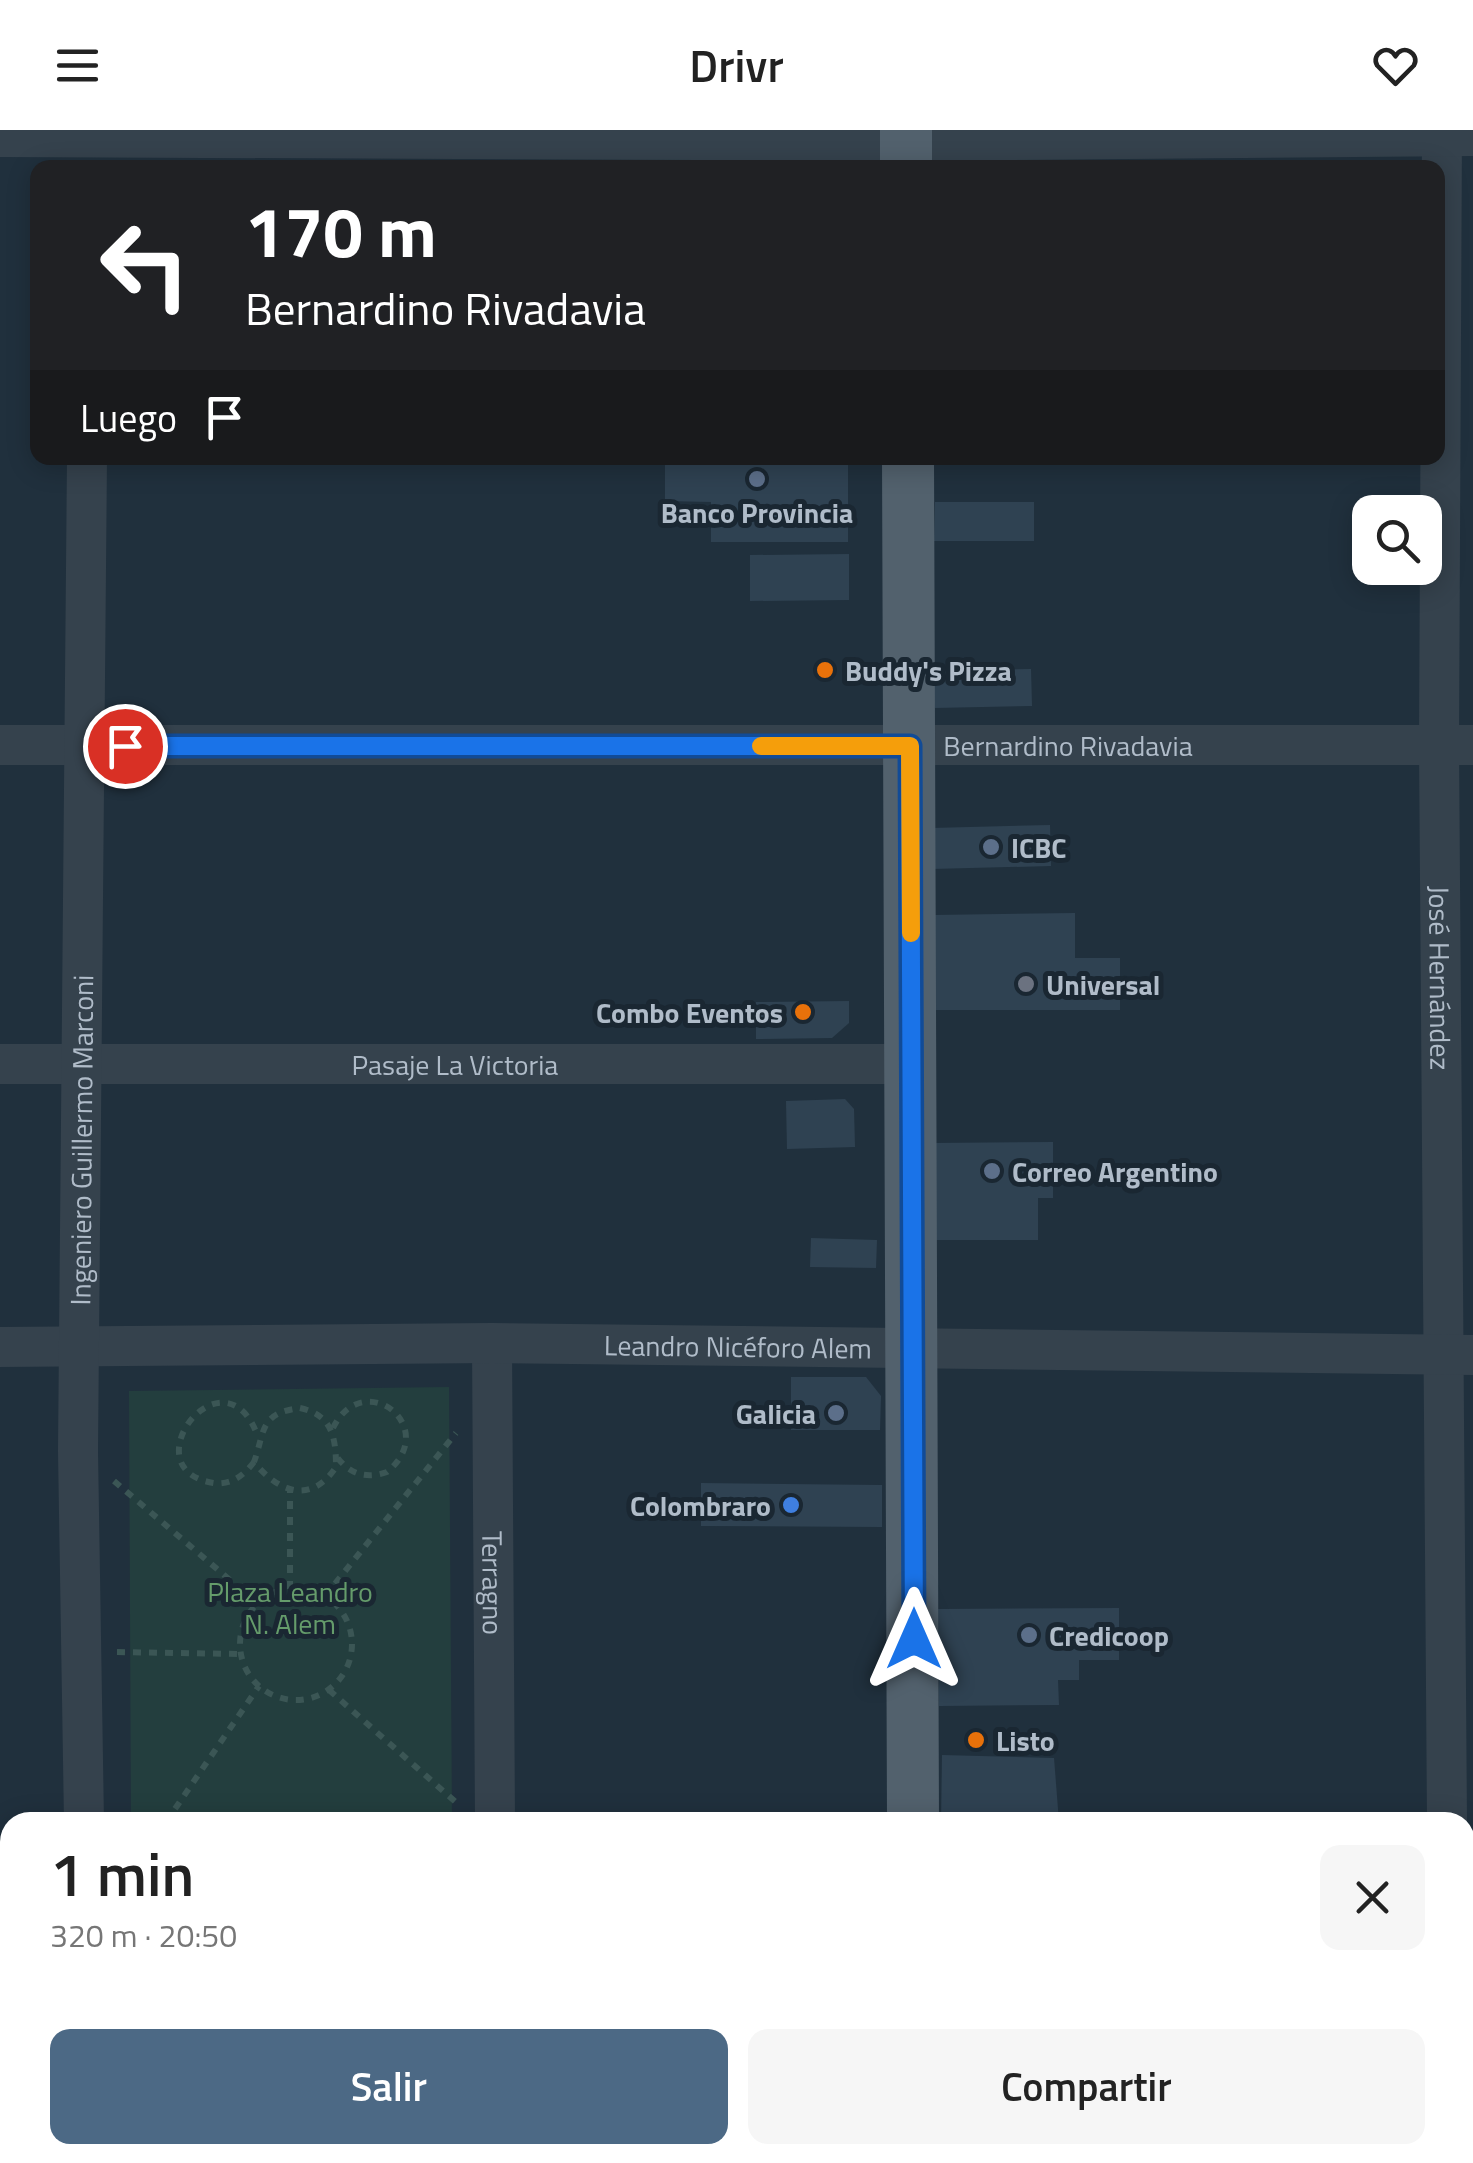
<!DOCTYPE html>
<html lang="es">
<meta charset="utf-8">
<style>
body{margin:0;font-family:"Titillium Web",sans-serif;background:#f6f6f6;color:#222;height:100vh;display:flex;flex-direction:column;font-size:38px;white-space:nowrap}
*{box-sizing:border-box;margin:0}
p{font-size:32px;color:#767676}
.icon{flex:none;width:55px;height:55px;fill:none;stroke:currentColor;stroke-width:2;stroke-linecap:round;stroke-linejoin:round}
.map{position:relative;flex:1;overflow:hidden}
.panel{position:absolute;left:0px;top:1682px;width:1475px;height:352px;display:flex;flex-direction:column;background:#fff;border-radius:30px 30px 0 0;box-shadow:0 5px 25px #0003}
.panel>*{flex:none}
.top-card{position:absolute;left:30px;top:30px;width:1415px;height:305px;border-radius:20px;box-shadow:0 5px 25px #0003;background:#202124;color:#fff;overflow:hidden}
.tools{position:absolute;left:1352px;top:365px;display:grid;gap:20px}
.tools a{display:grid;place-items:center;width:90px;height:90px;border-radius:20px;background:#fff;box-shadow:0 5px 25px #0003;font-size:50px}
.pin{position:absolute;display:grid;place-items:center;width:85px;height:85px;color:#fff;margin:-42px;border:5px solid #fff;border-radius:50%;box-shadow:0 2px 10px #0007}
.me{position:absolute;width:110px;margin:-55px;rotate:0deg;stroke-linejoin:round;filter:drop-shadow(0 0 8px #0008)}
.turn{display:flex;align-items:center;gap:35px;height:210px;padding:0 50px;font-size:45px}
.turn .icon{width:130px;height:130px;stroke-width:2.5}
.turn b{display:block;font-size:70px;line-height:85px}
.then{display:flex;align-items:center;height:95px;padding:0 50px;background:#0003;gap:20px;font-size:38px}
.round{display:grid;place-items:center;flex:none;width:105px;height:105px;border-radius:20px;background:#f6f6f6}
.head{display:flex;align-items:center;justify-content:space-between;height:170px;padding:0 50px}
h1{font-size:60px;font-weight:600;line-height:75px}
.button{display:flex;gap:20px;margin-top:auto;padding:20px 50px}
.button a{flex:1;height:115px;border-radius:20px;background:#4c6985;color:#fff;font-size:40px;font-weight:600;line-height:115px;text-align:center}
.button a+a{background:#f6f6f6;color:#222}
header{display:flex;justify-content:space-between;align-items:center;height:130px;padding:0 50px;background:#fff;font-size:45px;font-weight:600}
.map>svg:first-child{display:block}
.green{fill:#233e3e}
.building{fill:#2f4252}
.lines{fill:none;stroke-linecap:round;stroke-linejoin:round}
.path{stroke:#3b5655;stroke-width:6;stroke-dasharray:8 8;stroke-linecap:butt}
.minor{stroke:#35424d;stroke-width:40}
.major{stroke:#52616d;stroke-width:52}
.route-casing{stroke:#114b97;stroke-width:25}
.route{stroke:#1a73e8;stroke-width:18}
.slow{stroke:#f59e0b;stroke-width:18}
.service-dot{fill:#5c6f8a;stroke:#1a2732;stroke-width:4}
.food-dot{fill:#e8710a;stroke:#1a2732;stroke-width:4}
.worship-dot{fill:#6b7280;stroke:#1a2732;stroke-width:4}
.shop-dot{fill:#3f7fe0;stroke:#1a2732;stroke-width:4}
.labels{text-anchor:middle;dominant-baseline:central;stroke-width:10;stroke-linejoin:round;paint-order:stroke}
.poi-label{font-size:28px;font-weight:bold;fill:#b0bcc9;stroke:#1a2732;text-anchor:start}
.street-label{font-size:28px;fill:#b0bcc9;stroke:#1a2732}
.park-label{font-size:28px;fill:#659c6b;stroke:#1a2732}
</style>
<header><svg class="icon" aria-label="menu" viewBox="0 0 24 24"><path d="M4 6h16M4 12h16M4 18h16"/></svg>Drivr<svg class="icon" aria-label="heart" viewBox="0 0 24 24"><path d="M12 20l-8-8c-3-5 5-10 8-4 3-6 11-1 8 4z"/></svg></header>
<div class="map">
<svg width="1473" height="2033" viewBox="0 0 1473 2033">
<rect width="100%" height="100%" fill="#20303d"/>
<polygon class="green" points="449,1257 452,1692 131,1692 129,1261"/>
<g class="building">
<polygon points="665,328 848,328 848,412 711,412 711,372 665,371"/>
<polygon points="935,372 1034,372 1034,411 934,411"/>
<polygon points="849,424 849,470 750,471 750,425"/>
<polygon points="1031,539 1032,576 935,578 928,541"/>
<polygon points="1050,695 1051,736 932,739 931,698"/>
<polygon points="1075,783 1075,828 1120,828 1120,880 932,880 933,785"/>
<polygon points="849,871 849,893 832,908 756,909 756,872"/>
<polygon points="845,969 854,979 855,1017 787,1019 786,971"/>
<polygon points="1053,1012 1053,1068 1038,1068 1038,1110 932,1110 931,1013"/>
<polygon points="811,1108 877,1110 876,1138 810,1137"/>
<polygon points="791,1247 866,1247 881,1266 880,1300 791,1300"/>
<polygon points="701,1353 882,1355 882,1397 701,1396"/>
<polygon points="1119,1478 1119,1530 1079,1530 1079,1550 1058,1550 1059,1575 939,1576 938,1479"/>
<polygon points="942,1625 1054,1628 1059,1692 941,1692"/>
<rect x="756" y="2025" width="120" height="8"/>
</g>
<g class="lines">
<g class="path">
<path d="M300,1278C332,1285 336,1307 336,1337C311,1375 278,1362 254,1332C265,1302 259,1283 300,1278Z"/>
<path d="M333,1298C363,1236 442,1297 387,1342C367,1349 350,1345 337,1327"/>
<path d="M254,1332C244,1345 232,1355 214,1353C127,1340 225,1213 258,1307"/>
<polyline points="114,1351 258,1474"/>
<circle cx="296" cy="1514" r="56"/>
<polyline points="290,1459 290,1361"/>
<polyline points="325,1466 456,1303"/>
<polyline points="117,1522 241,1524"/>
<polyline points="329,1560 459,1675"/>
<polyline points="166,1692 259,1556"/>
</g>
<g class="minor">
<path id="s1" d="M1442,0L1439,615L1447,1692"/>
<polyline points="0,7 906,11 1473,6"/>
<path id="s2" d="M0,615H1473"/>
<path id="s3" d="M0,934H912"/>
<path id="s4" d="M492,1213L495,1692"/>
<path id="s5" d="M0,1217L492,1213L1473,1225"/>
<path id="s6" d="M84,1692L78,1321L87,328"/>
<polyline points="0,1809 10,1809"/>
<polyline points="1465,1818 1473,1818"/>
<polyline points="80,2033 81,2025"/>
<polyline points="490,2033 490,2025"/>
<polyline points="1446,2033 1446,2025"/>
</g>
<g class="major">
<polyline points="906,0 906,38"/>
<polyline points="908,328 913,1692"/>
<polyline points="912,2025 912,2033"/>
</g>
</g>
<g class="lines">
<g class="route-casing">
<polyline id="route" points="125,616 910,616 914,1509"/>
</g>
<use href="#route" class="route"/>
<polyline class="slow" points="761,616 910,616 911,803"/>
</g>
<g class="service-dot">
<circle cx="757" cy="349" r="10"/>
<circle cx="991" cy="717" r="10"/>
<circle cx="992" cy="1041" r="10"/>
<circle cx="836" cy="1283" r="10"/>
<circle cx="1029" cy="1505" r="10"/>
</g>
<g class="food-dot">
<circle cx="825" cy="540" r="10"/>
<circle cx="803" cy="882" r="10"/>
<circle cx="976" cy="1610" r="10"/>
</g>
<circle class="worship-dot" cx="1026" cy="854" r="10"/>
<circle class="shop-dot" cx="791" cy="1375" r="10"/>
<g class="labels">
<g class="poi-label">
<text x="757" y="382" text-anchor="middle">Banco Provincia</text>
<text x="845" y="540">Buddy's Pizza</text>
<text x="1011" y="717">ICBC</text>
<text x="1046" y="854">Universal</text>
<text x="783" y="882" text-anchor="end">Combo Eventos</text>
<text x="1012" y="1041">Correo Argentino</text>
<text x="816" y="1283" text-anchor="end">Galicia</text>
<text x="771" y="1375" text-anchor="end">Colombraro</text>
<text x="1049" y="1505">Credicoop</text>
<text x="996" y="1610">Listo</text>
</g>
<g class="street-label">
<text stroke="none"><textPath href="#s2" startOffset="1068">Bernardino Rivadavia</textPath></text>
<text stroke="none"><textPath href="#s1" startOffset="848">José Hernández</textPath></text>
<text stroke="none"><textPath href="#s3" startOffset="455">Pasaje La Victoria</textPath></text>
<text stroke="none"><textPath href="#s6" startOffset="682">Ingeniero Guillermo Marconi</textPath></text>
<text stroke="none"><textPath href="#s5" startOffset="738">Leandro Nicéforo Alem</textPath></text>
<text stroke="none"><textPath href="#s4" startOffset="240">Terragno</textPath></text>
</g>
<g class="park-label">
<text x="290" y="1461">Plaza Leandro<tspan x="290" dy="32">N. Alem</tspan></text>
</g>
</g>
</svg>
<div class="tools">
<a><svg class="icon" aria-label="search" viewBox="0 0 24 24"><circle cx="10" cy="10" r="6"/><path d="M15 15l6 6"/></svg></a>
</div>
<div class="pin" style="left:125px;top:616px;background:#d93025"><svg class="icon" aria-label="arrive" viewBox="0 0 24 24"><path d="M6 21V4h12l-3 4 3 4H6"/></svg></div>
<svg class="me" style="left:914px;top:1509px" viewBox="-20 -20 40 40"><path d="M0-17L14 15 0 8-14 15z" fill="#1a73e8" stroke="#fff" stroke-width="4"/></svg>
<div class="top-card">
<div class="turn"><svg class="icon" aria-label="left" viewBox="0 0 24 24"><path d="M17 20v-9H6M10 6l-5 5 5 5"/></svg><div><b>170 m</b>Bernardino Rivadavia</div></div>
<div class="then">Luego<svg class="icon" aria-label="arrive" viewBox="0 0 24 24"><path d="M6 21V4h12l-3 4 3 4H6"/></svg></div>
</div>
<section class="panel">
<div class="head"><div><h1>1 min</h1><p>320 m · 20:50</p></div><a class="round"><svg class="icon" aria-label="close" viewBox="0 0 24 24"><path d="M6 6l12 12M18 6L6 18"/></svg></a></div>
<div class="button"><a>Salir</a><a>Compartir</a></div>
</section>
</div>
